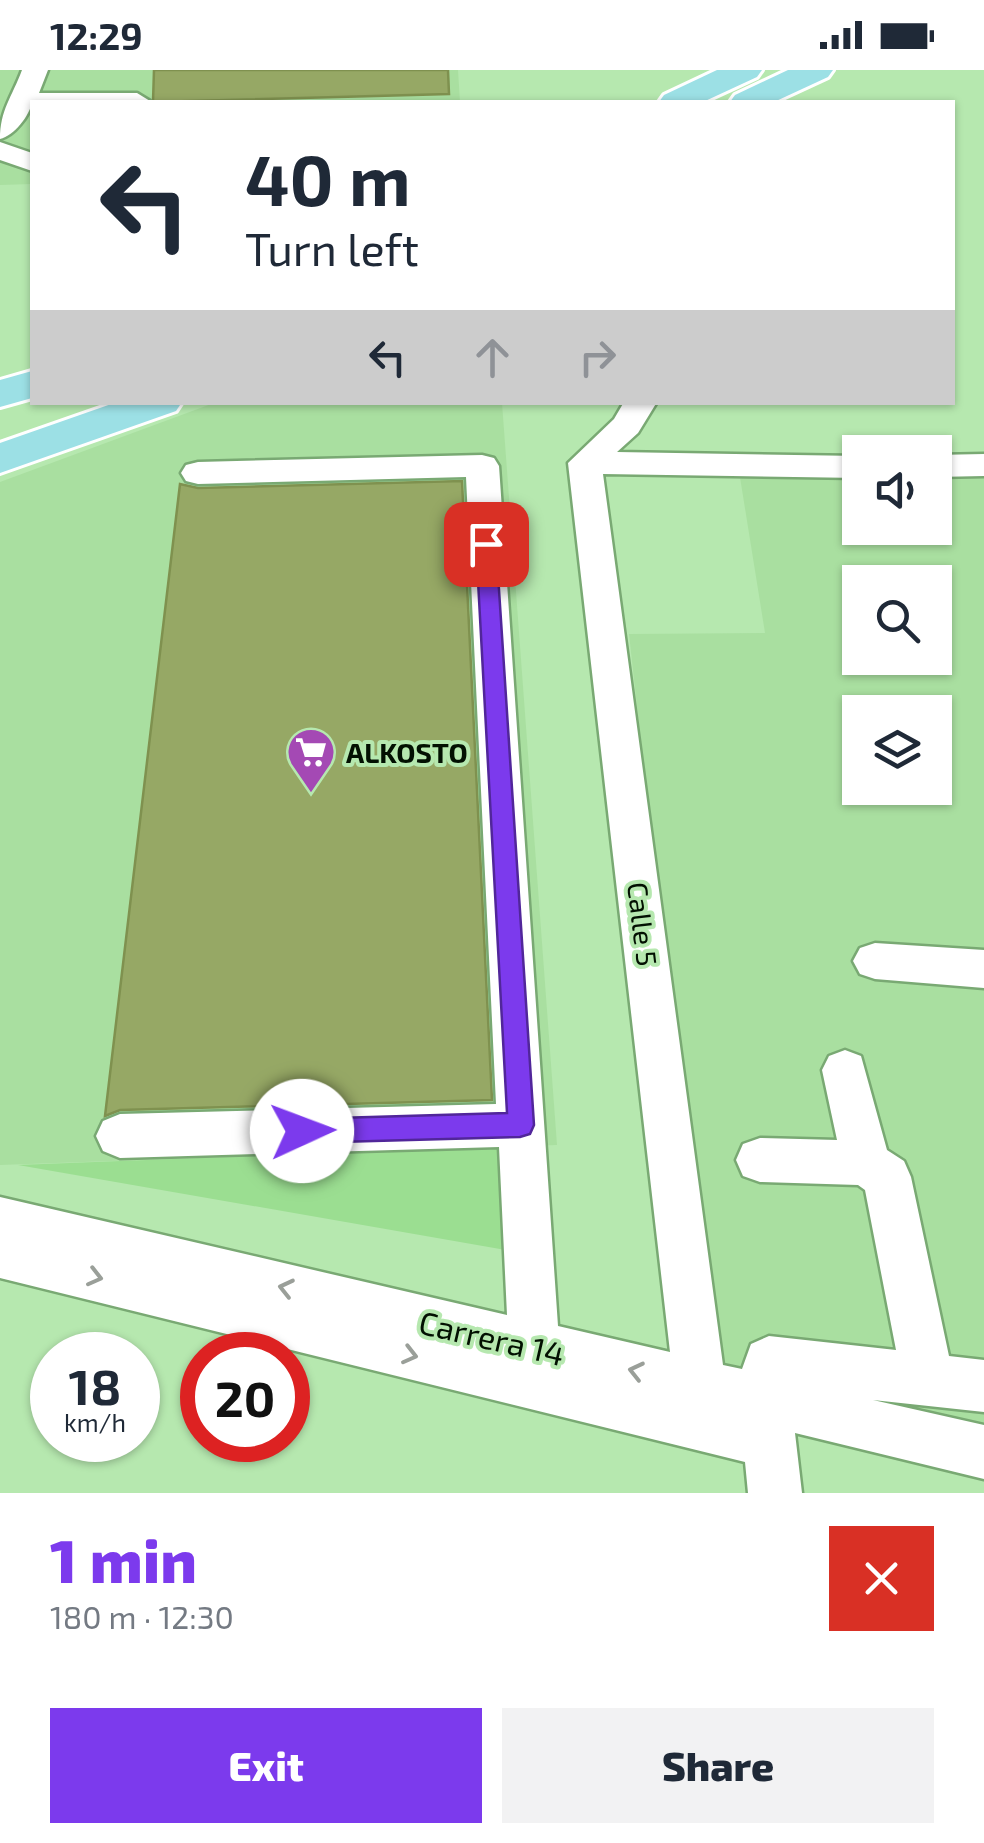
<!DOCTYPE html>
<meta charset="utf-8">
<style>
body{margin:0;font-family:"Exo 2",sans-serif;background:#f2f2f3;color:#1f2937;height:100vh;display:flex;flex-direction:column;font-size:38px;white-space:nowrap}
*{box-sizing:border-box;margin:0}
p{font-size:32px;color:#747a83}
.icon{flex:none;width:55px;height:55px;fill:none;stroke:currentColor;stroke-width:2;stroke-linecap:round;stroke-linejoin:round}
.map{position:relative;height:1423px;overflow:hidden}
.sheet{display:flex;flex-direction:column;background:#fff;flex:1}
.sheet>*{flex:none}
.hud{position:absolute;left:30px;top:30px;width:925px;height:305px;border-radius:0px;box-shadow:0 2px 8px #0004;background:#fff;color:#1f2937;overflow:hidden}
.buttons{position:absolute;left:842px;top:365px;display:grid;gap:20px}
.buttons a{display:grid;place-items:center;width:110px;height:110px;border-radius:0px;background:#fff;box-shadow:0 2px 8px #0004;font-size:50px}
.speed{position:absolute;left:30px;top:1262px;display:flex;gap:20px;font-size:50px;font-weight:700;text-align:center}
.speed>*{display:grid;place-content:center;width:130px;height:130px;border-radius:50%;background:#fff;box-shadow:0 2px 8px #0004;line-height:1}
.speed small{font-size:25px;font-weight:400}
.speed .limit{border:15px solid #d22;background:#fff;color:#111}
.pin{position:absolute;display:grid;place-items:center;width:85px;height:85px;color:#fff;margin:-42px;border-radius:20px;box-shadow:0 5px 15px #0006}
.me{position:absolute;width:110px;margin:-55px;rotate:88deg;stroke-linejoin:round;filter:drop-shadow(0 0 8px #0008)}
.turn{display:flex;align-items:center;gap:35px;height:210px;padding:0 50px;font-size:45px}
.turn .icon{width:130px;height:130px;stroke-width:2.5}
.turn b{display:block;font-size:70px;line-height:85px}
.lanes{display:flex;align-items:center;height:95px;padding:0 50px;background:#0003;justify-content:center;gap:50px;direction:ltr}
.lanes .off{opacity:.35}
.round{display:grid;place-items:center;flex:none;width:105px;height:105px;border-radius:0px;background:#f2f2f3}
.summary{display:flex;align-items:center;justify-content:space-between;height:170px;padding:0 50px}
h1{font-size:60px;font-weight:800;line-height:75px;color:#7c3aed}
.button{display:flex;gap:20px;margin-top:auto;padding:20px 50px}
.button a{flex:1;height:115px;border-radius:0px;background:#7c3aed;color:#fff;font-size:40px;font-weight:800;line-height:115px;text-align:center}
.button a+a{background:#f2f2f3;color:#1f2937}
.status{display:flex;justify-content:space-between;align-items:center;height:70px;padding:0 50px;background:#fff;direction:ltr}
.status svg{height:28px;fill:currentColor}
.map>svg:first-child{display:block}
.built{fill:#a9dfa0;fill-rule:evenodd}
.green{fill:#9bde91}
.building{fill:#96a865;stroke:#7f914f;stroke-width:2.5}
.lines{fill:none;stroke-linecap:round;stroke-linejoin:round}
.minor-casing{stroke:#79a973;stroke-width:5}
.major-casing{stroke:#fff;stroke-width:6}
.minor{fill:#fff;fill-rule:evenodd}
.major{fill:#9ce0e5;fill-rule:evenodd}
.oneway{stroke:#9a9f99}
.route{fill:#7c3aed;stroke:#51269a;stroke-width:2.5}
.labels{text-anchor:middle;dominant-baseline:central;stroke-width:8;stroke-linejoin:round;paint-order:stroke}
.poi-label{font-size:28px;font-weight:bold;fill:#021001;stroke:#b6e8af;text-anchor:start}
.street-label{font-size:28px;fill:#021001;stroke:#b6e8af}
.near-street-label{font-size:32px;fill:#021001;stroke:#b6e8af}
</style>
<div class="status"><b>12:29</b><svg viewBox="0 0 49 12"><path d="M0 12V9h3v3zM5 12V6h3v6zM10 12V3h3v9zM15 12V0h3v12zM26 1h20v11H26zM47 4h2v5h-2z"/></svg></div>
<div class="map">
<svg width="984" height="1423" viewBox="0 0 984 1423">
<rect width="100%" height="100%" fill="#b6e8af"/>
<g class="built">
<polygon points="0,0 458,0 460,32 32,32 32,114 0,115"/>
<polygon points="214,333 502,333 557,1075 0,1095 0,412"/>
<path d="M860,400V458H935V400H984V1364L711,1307L629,564L765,563L739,401ZM860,512H935V588H860ZM860,642H935V718H860Z"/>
</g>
<polygon class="green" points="507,1076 512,1181 18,1095"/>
<g class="building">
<polygon points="154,0 448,0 449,24 153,32"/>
<polygon points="462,411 492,1030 120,1040 105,1046 180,414 198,418"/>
</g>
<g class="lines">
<g class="minor-casing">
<g id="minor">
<path d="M22,0H48L39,23H137L150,31L32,32C30,45 14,66 0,69C0,40 12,27 22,0Z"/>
<polygon points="0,72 32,83 32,101 0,90"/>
<polygon points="624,332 657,332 638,363 617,382 860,386 860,408 603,404 723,1295 742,1299 751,1274 769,1266 896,1280 865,1120 858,1115 760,1112 743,1106 736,1090 743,1074 760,1068 837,1070 822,1000 829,986 845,980 861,986 887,1080 904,1091 911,1107 949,1286 984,1290 984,1342 873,1330 984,1355 984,1409 795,1363 802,1423 748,1423 745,1392 0,1208 0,1127 507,1245 499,1077 120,1088 103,1081 96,1066 103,1051 120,1044 496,1034 466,407 198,414 186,411 181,403 186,395 198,392 482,385 494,388 499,396 558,1256 670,1282 568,393 614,349"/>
<polygon points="984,384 984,406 935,407 935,385"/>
<polygon points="875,873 984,880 984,918 875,909 860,904 853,891 860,878"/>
</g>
</g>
<g class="major-casing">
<g id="major">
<polygon points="717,0 762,0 757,7 703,32 659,32 664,25"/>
<polygon points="788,0 833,0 828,7 774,32 730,32 735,25"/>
<polygon points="32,301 32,328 0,337 0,310"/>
<polygon points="117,332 182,332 176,341 0,403 0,373"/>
</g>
</g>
<use href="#minor" class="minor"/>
<use href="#major" class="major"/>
</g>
<defs><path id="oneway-chevron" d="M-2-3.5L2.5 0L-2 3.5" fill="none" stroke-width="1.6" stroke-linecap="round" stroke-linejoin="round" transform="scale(2.5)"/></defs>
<g class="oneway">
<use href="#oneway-chevron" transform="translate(95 1207) rotate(14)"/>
<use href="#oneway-chevron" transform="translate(286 1218) rotate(-167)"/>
<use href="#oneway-chevron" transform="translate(410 1285) rotate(14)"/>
<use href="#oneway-chevron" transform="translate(636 1301) rotate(-167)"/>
</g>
<polygon class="route" points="486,467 496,474 534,1055 530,1064 520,1067 302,1073 292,1070 288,1061 292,1052 302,1049 507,1043 476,474"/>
<defs>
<g id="supermarket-pin" transform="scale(2.5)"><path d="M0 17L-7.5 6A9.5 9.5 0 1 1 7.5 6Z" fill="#a449b4" stroke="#b6e8af"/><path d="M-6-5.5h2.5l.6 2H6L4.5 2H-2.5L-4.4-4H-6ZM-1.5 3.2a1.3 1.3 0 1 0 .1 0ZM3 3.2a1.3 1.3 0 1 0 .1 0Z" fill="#fff"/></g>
</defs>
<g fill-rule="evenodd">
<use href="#supermarket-pin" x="311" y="682"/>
</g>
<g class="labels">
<g class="poi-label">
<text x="346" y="682">ALKOSTO</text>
</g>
<g class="street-label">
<text transform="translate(643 854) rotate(83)">Calle 5</text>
</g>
<g class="near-street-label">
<text transform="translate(492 1267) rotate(13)">Carrera 14</text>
</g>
</g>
</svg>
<div class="buttons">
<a><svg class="icon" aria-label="sound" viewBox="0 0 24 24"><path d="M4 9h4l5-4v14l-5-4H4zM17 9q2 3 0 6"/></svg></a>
<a><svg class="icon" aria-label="search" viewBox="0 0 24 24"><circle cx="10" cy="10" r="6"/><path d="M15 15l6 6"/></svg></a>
<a><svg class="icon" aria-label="layers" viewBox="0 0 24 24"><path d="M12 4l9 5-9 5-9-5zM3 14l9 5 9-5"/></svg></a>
</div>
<div class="speed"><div>18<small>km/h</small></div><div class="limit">20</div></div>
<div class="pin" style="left:486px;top:474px;background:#d93025"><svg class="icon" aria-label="arrive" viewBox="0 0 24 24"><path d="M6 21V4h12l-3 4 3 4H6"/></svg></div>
<svg class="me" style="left:302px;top:1061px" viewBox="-20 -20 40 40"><circle r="19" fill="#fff"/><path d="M0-13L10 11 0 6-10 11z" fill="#7c3aed"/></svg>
<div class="hud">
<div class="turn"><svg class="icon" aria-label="left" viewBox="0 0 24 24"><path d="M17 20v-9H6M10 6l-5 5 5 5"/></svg><div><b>40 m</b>Turn left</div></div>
<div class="lanes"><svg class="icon" aria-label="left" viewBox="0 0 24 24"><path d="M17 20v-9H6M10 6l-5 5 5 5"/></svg><svg class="icon off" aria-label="ahead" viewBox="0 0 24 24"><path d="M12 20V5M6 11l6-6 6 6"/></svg><svg class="icon off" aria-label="right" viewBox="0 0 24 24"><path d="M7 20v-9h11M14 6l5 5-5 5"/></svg></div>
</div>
</div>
<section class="sheet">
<div class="summary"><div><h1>1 min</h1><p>180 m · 12:30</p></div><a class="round" style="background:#d93025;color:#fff"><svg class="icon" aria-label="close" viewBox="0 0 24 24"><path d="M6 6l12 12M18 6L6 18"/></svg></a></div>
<div class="button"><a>Exit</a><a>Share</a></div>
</section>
